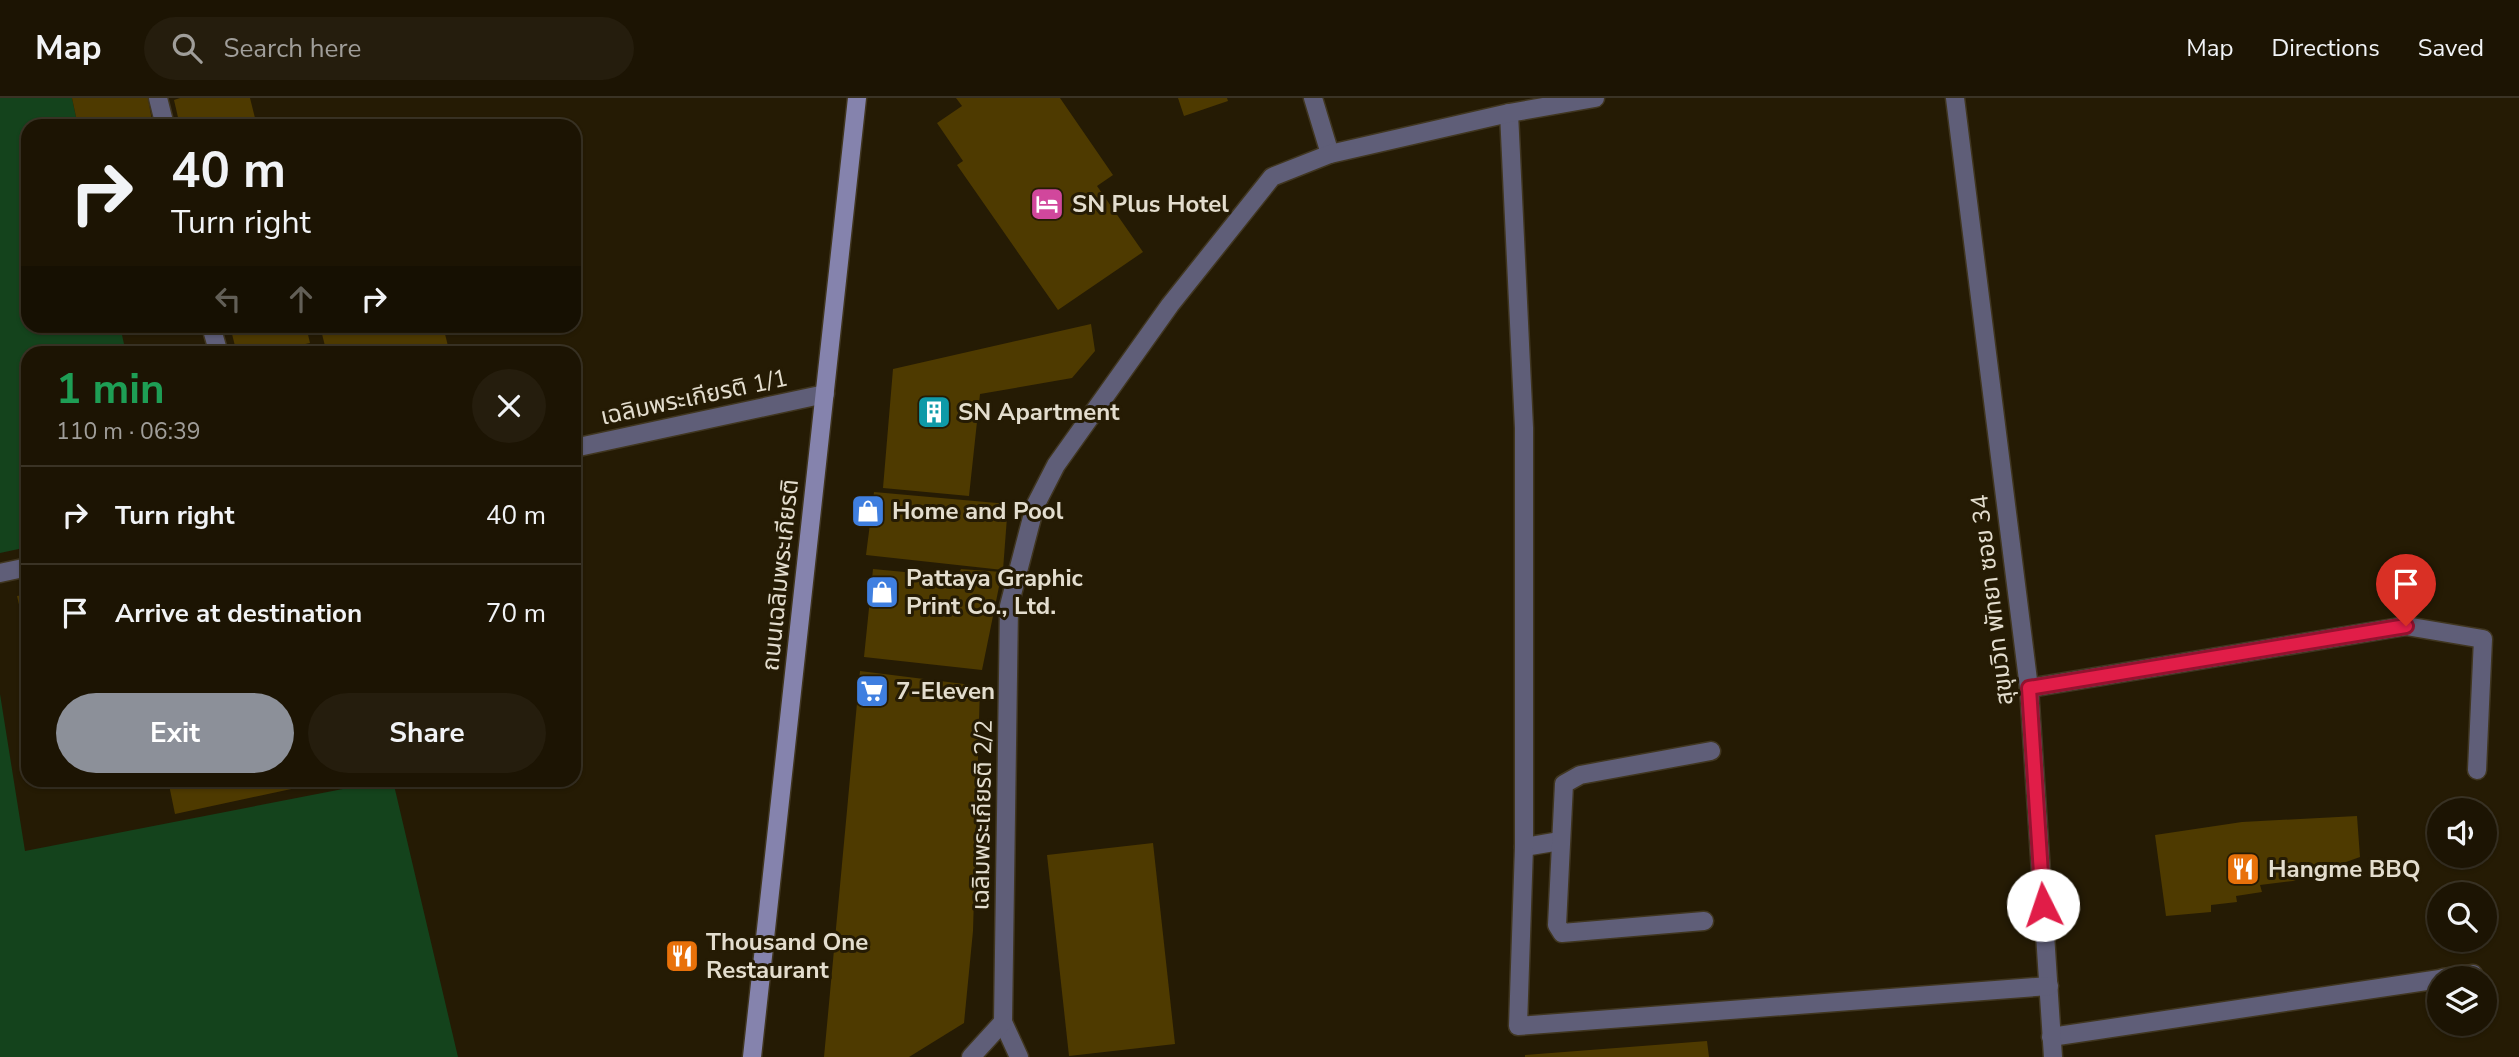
<!DOCTYPE html>
<meta charset="utf-8">
<style>
body{margin:0;font-family:"Nunito Sans","Noto Sans Thai",sans-serif;background:#251d0d;color:#f1f3f6;height:100vh;display:flex;flex-direction:column;font-size:26px;white-space:nowrap}
*{box-sizing:border-box;margin:0}
p{font-size:23px;color:#a09e9a}
.icon{flex:none;width:38px;height:38px;fill:none;stroke:currentColor;stroke-width:2;stroke-linecap:round;stroke-linejoin:round}
.map{position:relative;flex:1;overflow:hidden}
.panel{position:absolute;left:21px;top:248px;width:560px;height:441px;display:flex;flex-direction:column;background:#1c1403;border-radius:21px;box-shadow:0 2px 5px #0004,0 0 0 2px #3a3325}
.panel>*{flex:none}
.top-card{position:absolute;left:21px;top:21px;width:560px;height:214px;border-radius:21px;box-shadow:0 2px 5px #0004,0 0 0 2px #3a3325;background:#1c1403;color:#f1f3f6;overflow:hidden}
.controls{position:absolute;left:2427px;top:700px;display:grid;gap:14px}
.controls a{display:grid;place-items:center;width:70px;height:70px;border-radius:50%;background:#1c1403;box-shadow:0 2px 5px #0004,0 0 0 2px #3a3325;font-size:35px}
.pin{position:absolute;display:grid;place-items:center;width:60px;height:60px;color:#fff;margin:-72px -30px;border-radius:50% 50% 50% 0;rotate:-45deg;box-shadow:0 0 7px #0007}
.pin .icon{rotate:45deg}
.me{position:absolute;width:77px;margin:-38px;rotate:356deg;stroke-linejoin:round;filter:drop-shadow(0 0 5px #0008)}
.turn{display:flex;align-items:center;gap:24px;height:147px;padding:0 35px;font-size:32px}
.turn .icon{width:91px;height:91px;stroke-width:2.5}
.turn b{display:block;font-size:49px;line-height:60px}
.lanes{display:flex;align-items:center;height:66px;padding:0 35px;background:#0003;justify-content:center;gap:35px;direction:ltr}
.lanes .off{opacity:.35}
.round{display:grid;place-items:center;flex:none;width:74px;height:74px;border-radius:37px;background:#251d0d}
.headline{display:flex;align-items:center;justify-content:space-between;height:119px;padding:0 35px}
h1{font-size:42px;font-weight:700;line-height:52px;color:#1e9e55}
.primary-button{display:flex;gap:14px;margin-top:auto;padding:14px 35px}
.primary-button a{flex:1;height:80px;border-radius:42px;background:#8c9099;color:#fff;font-size:28px;font-weight:700;line-height:80px;text-align:center}
.primary-button a+a{background:#251d0d;color:#f1f3f6}
ul{padding:0;list-style:none}
li{display:flex;align-items:center;gap:21px;height:98px;padding:0 35px;border-top:2px solid #3a3325}
li div{flex:1}
li b{display:block;font-size:26px}
li em{font-style:normal}
header{display:flex;align-items:center;gap:42px;box-sizing:border-box;height:98px;padding:0 35px;background:#1c1403;border-bottom:2px solid #3a3325}
header strong{font-size:33px}
nav{display:flex;gap:38px;margin-inline-start:auto;font-size:24px}
.search{width:490px;height:63px;background:#251d0d;display:flex;align-items:center;gap:18px;box-sizing:border-box;padding:0 24px;border-radius:38px;color:#a09e9a;font-size:26px}
.map>svg:first-child{display:block}
.green{fill:#14431c}
.building{fill:#4e3a00}
.lines{fill:none;stroke-linecap:round;stroke-linejoin:round}
.lane-casing{stroke:#403620;stroke-width:21}
.street-casing{stroke:#403620;stroke-width:21}
.secondary-casing{stroke:#403620;stroke-width:21}
.lane{stroke:#5f5e78;stroke-width:18}
.street{stroke:#5f5e78;stroke-width:18}
.secondary{stroke:#8583ad;stroke-width:18}
.route-casing{stroke:#92132f;stroke-width:18}
.route{stroke:#e11d48;stroke-width:12}
.labels{text-anchor:middle;dominant-baseline:central;stroke-width:6;stroke-linejoin:round;paint-order:stroke}
.poi-label{font-size:24px;font-weight:bold;fill:#e3ddce;stroke:#251b04;text-anchor:start}
.street-label{font-size:24px;fill:#e3ddce;stroke:#251b04}
</style>
<header>
<strong>Map</strong>
<div class="search"><svg class="icon" aria-label="search" viewBox="0 0 24 24"><circle cx="10" cy="10" r="6"/><path d="M15 15l6 6"/></svg>Search here</div>
<nav><a>Map</a><a>Directions</a><a>Saved</a></nav>
</header>
<div class="map">
<svg width="2519" height="959" viewBox="0 0 2519 959">
<rect width="100%" height="100%" fill="#251b04"/>
<g class="green">
<polygon points="0,0 72,0 78,28 28,28 28,228 120,228 126,255 28,256 28,449 0,455"/>
<polygon points="0,596 25,753 384,683 393,683 458,959 0,959"/>
</g>
<g class="building">
<polygon points="72,0 148,0 153,28 78,28"/>
<polygon points="180,0 250,0 257,28 180,28 174,2"/>
<polygon points="956,0 1060,0 1113,77 1097,88 1143,154 1058,212 957,67 963,63 937,25 962,8"/>
<polygon points="1178,0 1227,0 1228,3 1184,18"/>
<polygon points="1091,226 1095,253 1072,280 980,296 969,398 883,390 893,271"/>
<polygon points="230,228 306,228 310,245 260,256 237,256"/>
<polygon points="320,228 443,228 450,256 327,256"/>
<polygon points="874,394 1008,406 1003,472 866,457"/>
<polygon points="873,471 957,479 961,471 1002,474 982,572 864,559"/>
<polygon points="28,496 28,541 27,541 17,498"/>
<polygon points="860,573 980,588 973,833 964,925 909,959 824,959"/>
<polygon points="168,682 324,682 324,684 175,716"/>
<polygon points="2357,718 2360,759 2293,783 2260,787 2262,794 2236,798 2237,804 2211,807 2211,814 2166,818 2155,737 2242,724"/>
<polygon points="1153,745 1175,946 1069,958 1047,757"/>
<polygon points="1707,943 1709,959 1525,959 1525,957"/>
</g>
<g class="lines">
<g class="lane-casing">
<g id="lane">
<polyline points="158,0 165,28"/>
<polyline points="211,228 219,256"/>
<polyline points="2029,590 2406,528 2483,541 2477,672"/>
<polyline points="1524,749 1560,743"/>
<polyline points="1704,823 1562,835 1557,827 1564,686 1580,677 1711,653"/>
<polyline points="2443,880 2473,876"/>
<polyline points="2051,939 2440,881"/>
</g>
</g>
<g class="street-casing">
<g id="street">
<polyline points="1313,0 1330,56"/>
<polyline points="1955,0 2029,590 2053,959"/>
<polyline points="1509,15 1524,330 1524,749 1518,928 2049,888"/>
<polyline points="574,350 825,296"/>
<polyline points="0,475 28,469"/>
<polyline points="1003,924 1019,959"/>
<polyline points="971,959 1003,924 1009,508 1035,408 1056,367 1170,207 1272,79 1330,56 1509,15 1595,0"/>
</g>
</g>
<g class="secondary-casing">
<polyline id="secondary" points="752,959 857,0"/>
</g>
<use href="#lane" class="lane"/>
<use href="#street" class="street"/>
<use href="#secondary" class="secondary"/>
</g>
<g class="lines">
<g class="route-casing">
<polyline id="route" points="2043,807 2029,590 2406,528"/>
</g>
<use href="#route" class="route"/>
</g>
<defs>
<g id="hotel-square" transform="scale(1.75)"><rect x="-9" y="-9" width="18" height="18" rx="4" fill="#d1479c" stroke="#251b04"/><path d="M-6-4.5h1.5V1H6V5H4.5V3h-9V5H-6ZM-4 0a1.8 1.8 0 1 1 3.6 0ZM.5 0V-2.5h3Q6-2.5 6 0Z" fill="#fff"/></g>
<g id="building-square" transform="scale(1.75)"><rect x="-9" y="-9" width="18" height="18" rx="4" fill="#0f9aa8" stroke="#251b04"/><path d="M-4-6H4V6H1V3H-1V6H-4ZM-2.5-4.3h1.7v1.8h-1.7ZM.8-4.3h1.7v1.8H.8ZM-2.5-1h1.7V.8h-1.7ZM.8-1h1.7V.8H.8Z" fill="#fff"/></g>
<g id="shop-square" transform="scale(1.75)"><rect x="-9" y="-9" width="18" height="18" rx="4" fill="#3f7fe0" stroke="#251b04"/><path d="M-5-2.5h2.3a2.7 3.5 0 0 1 5.4 0H5L5.5 6h-11ZM-1.5-2.5h3a1.5 2.3 0 0 0-3 0Z" fill="#fff"/></g>
<g id="supermarket-square" transform="scale(1.75)"><rect x="-9" y="-9" width="18" height="18" rx="4" fill="#3f7fe0" stroke="#251b04"/><path d="M-6-5.5h2.5l.6 2H6L4.5 2H-2.5L-4.4-4H-6ZM-1.5 3.2a1.3 1.3 0 1 0 .1 0ZM3 3.2a1.3 1.3 0 1 0 .1 0Z" fill="#fff"/></g>
<g id="restaurant-square" transform="scale(1.75)"><rect x="-9" y="-9" width="18" height="18" rx="4" fill="#e8710a" stroke="#251b04"/><path d="M-5-6h1v4h1v-4h1v4h1v-4h1v5L-1.5 .5V6h-2V.5L-5-1ZM5-6V6H3V1.5H1.5Q1.5-4 5-6Z" fill="#fff"/></g>
</defs>
<g fill-rule="evenodd">
<use href="#hotel-square" x="1047" y="106"/>
<use href="#building-square" x="934" y="314"/>
<use href="#shop-square" x="868" y="413"/>
<use href="#shop-square" x="882" y="494"/>
<use href="#supermarket-square" x="872" y="593"/>
<use href="#restaurant-square" x="2243" y="771"/>
<use href="#restaurant-square" x="682" y="858"/>
</g>
<g class="labels">
<g class="poi-label">
<text x="1072" y="106">SN Plus Hotel</text>
<text x="958" y="314">SN Apartment</text>
<text x="892" y="413">Home and Pool</text>
<text x="906" y="480">Pattaya Graphic<tspan x="906" dy="28">Print Co., Ltd.</tspan></text>
<text x="896" y="593">7-Eleven</text>
<text x="2268" y="771">Hangme BBQ</text>
<text x="706" y="844">Thousand One<tspan x="706" dy="28">Restaurant</tspan></text>
</g>
<g class="street-label">
<text transform="translate(694 299) rotate(-12)">เฉลิมพระเกียรติ 1/1</text>
<text transform="translate(780 477) rotate(-84)">ถนนเฉลิมพระเกียรติ</text>
<text transform="translate(1992 502) rotate(-97)">สุขุมวิท พัทยา ซอย 34</text>
<text transform="translate(982 717) rotate(-89)">เฉลิมพระเกียรติ 2/2</text>
</g>
</g>
</svg>
<div class="controls">
<a><svg class="icon" aria-label="sound" viewBox="0 0 24 24"><path d="M4 9h4l5-4v14l-5-4H4zM17 9q2 3 0 6"/></svg></a>
<a><svg class="icon" aria-label="search" viewBox="0 0 24 24"><circle cx="10" cy="10" r="6"/><path d="M15 15l6 6"/></svg></a>
<a><svg class="icon" aria-label="layers" viewBox="0 0 24 24"><path d="M12 4l9 5-9 5-9-5zM3 14l9 5 9-5"/></svg></a>
</div>
<div class="pin" style="left:2406px;top:528px;background:#d93025"><svg class="icon" aria-label="arrive" viewBox="0 0 24 24"><path d="M6 21V4h12l-3 4 3 4H6"/></svg></div>
<svg class="me" style="left:2043px;top:807px" viewBox="-20 -20 40 40"><circle r="19" fill="#fff"/><path d="M0-13L10 11 0 6-10 11z" fill="#e11d48"/></svg>
<div class="top-card">
<div class="turn"><svg class="icon" aria-label="right" viewBox="0 0 24 24"><path d="M7 20v-9h11M14 6l5 5-5 5"/></svg><div><b>40 m</b>Turn right</div></div>
<div class="lanes"><svg class="icon off" aria-label="left" viewBox="0 0 24 24"><path d="M17 20v-9H6M10 6l-5 5 5 5"/></svg><svg class="icon off" aria-label="ahead" viewBox="0 0 24 24"><path d="M12 20V5M6 11l6-6 6 6"/></svg><svg class="icon" aria-label="right" viewBox="0 0 24 24"><path d="M7 20v-9h11M14 6l5 5-5 5"/></svg></div>
</div>
<section class="panel">
<div class="headline"><div><h1>1 min</h1><p>110 m · 06:39</p></div><a class="round"><svg class="icon" aria-label="close" viewBox="0 0 24 24"><path d="M6 6l12 12M18 6L6 18"/></svg></a></div>
<ul>
<li><svg class="icon" aria-label="right" viewBox="0 0 24 24"><path d="M7 20v-9h11M14 6l5 5-5 5"/></svg><div><b>Turn right</b></div><em>40 m</em></li>
<li><svg class="icon" aria-label="arrive" viewBox="0 0 24 24"><path d="M6 21V4h12l-3 4 3 4H6"/></svg><div><b>Arrive at destination</b></div><em>70 m</em></li>
</ul>
<div class="primary-button"><a>Exit</a><a>Share</a></div>
</section>
</div>
